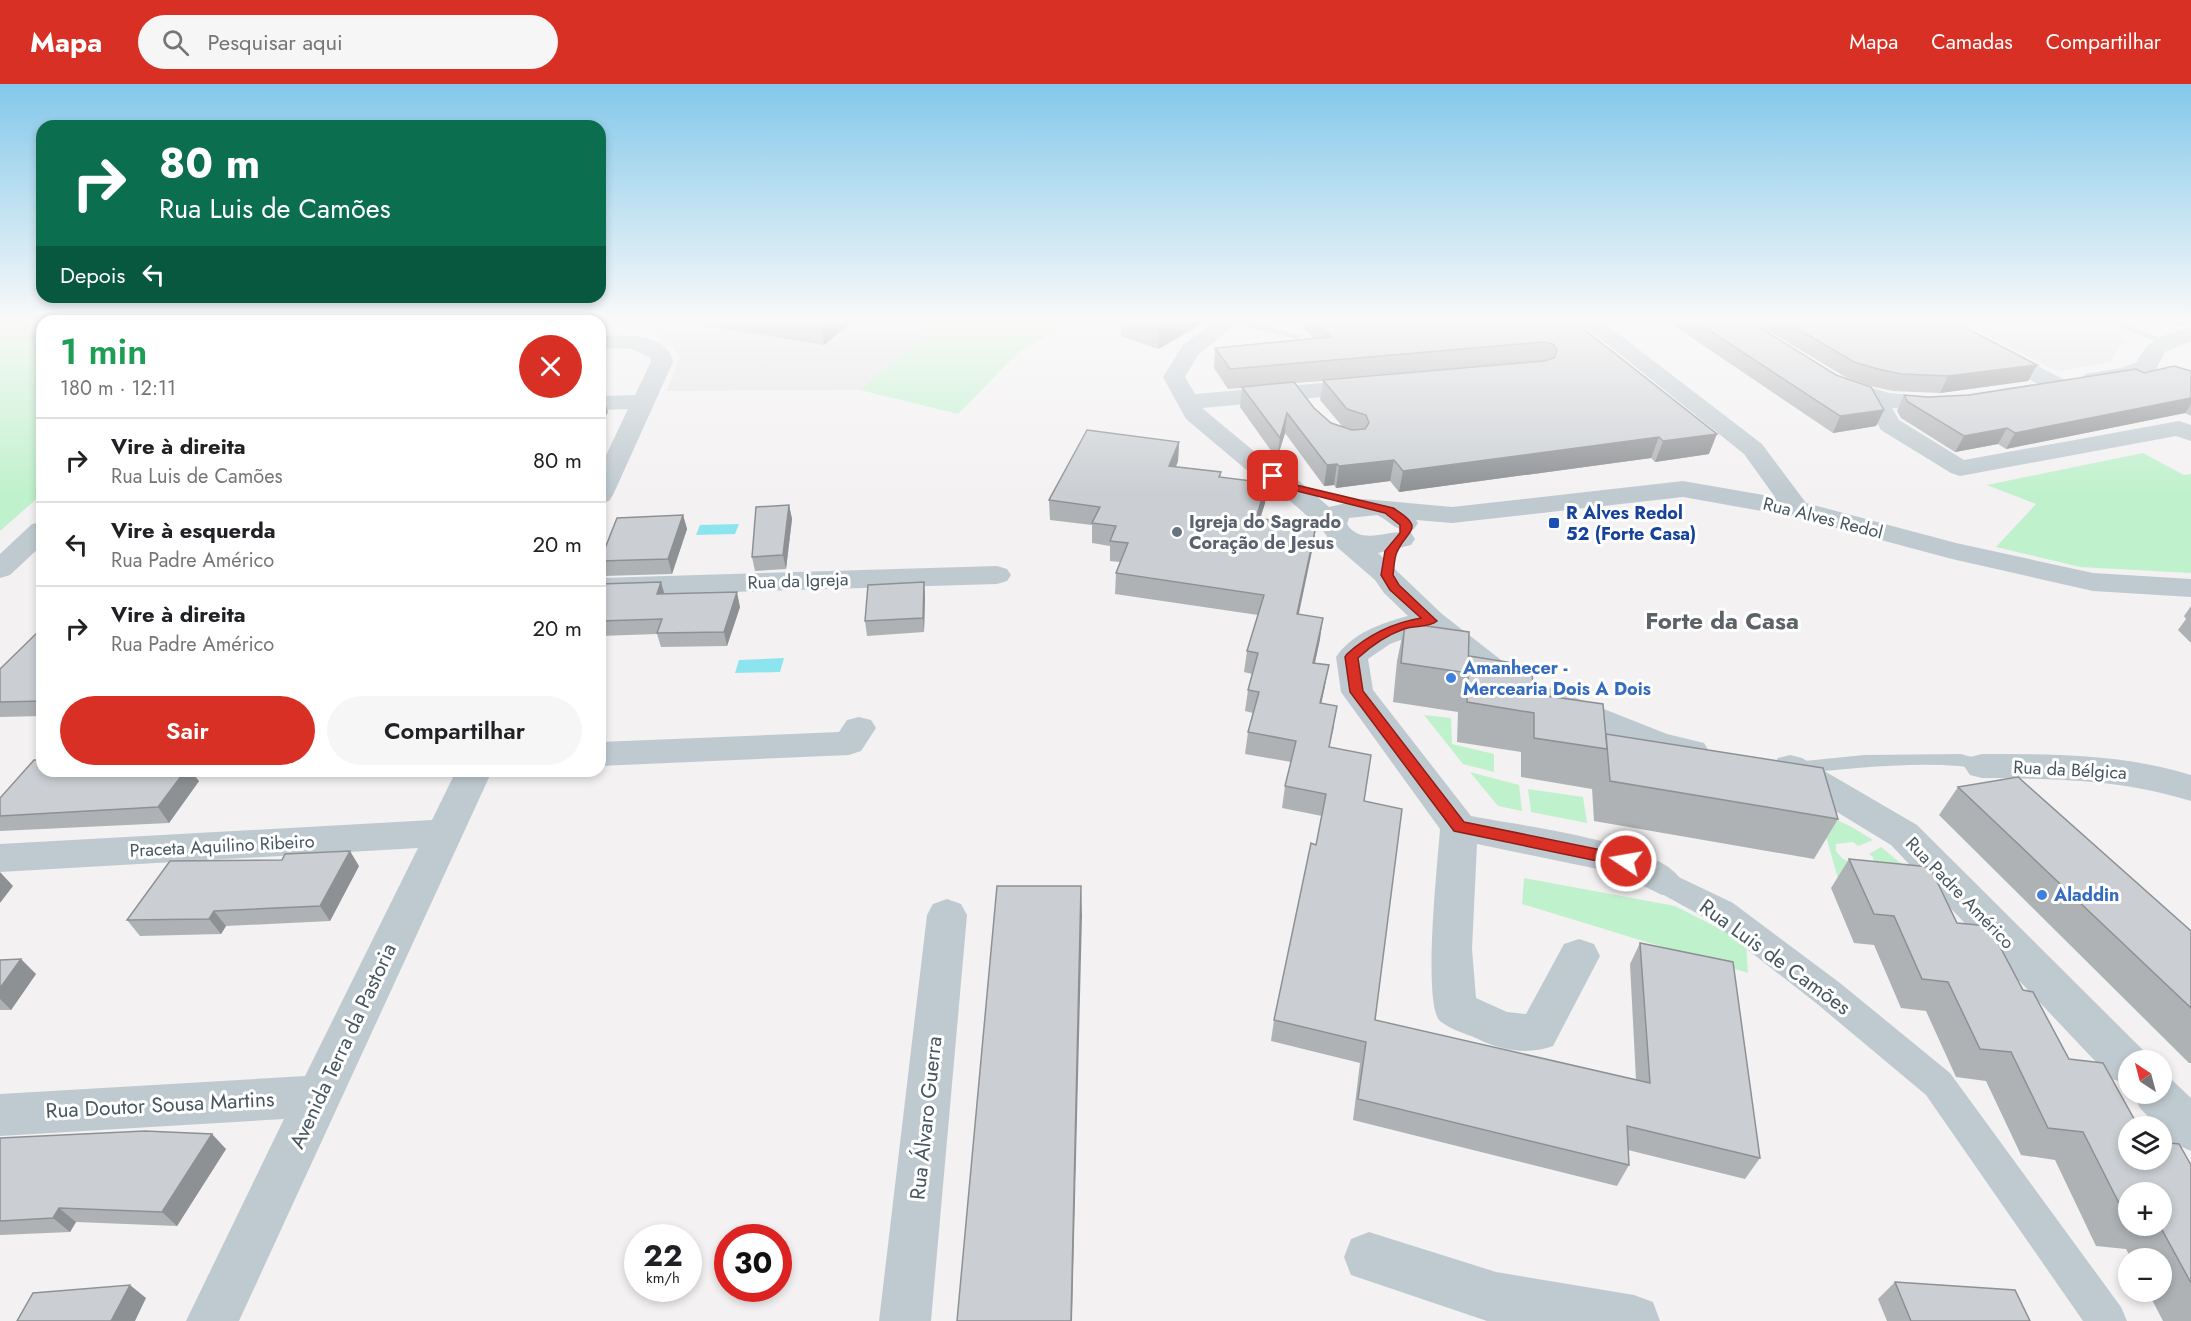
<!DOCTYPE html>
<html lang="pt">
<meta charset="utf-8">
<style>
body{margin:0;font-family:Jost,sans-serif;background:#f6f6f6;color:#202124;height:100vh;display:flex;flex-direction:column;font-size:22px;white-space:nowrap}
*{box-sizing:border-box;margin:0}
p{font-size:20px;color:#757577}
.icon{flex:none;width:33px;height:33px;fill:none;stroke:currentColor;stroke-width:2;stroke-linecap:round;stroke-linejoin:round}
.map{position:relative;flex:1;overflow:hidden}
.side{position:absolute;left:36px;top:231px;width:570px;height:462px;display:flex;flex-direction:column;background:#fff;border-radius:18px;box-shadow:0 3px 9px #0003}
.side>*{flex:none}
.top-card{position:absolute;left:36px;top:36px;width:570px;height:183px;border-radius:18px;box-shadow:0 3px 9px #0003;background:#0b6e4f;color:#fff;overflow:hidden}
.needle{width:39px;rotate:324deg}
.fabs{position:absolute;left:2118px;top:966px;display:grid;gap:12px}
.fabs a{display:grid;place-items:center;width:54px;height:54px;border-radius:50%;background:#fff;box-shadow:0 3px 9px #0003;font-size:30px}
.speed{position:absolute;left:624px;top:1140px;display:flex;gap:12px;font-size:30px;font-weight:700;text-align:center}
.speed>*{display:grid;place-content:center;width:78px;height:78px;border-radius:50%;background:#fff;box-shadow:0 3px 9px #0003;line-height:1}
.speed small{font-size:15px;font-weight:400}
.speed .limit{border:9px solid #d22;background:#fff;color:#111}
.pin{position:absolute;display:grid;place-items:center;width:51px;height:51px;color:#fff;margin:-26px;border-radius:12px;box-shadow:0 3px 9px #0006}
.me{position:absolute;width:66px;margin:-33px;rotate:282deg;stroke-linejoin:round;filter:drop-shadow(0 0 4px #0008)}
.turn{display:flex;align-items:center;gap:21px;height:126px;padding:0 24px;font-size:27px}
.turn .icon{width:78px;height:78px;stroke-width:2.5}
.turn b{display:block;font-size:42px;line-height:51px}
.then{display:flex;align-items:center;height:57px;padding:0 24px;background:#0003;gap:12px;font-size:22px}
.round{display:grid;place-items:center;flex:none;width:63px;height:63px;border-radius:32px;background:#f6f6f6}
.overview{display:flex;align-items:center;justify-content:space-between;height:102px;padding:0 24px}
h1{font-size:36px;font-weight:600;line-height:45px;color:#1e9e55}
.action{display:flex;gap:12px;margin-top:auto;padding:12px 24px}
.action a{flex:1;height:69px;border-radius:36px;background:#d93025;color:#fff;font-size:24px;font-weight:600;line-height:69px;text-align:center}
.action a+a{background:#f6f6f6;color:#202124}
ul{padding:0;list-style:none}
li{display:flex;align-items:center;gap:18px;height:84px;padding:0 24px;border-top:2px solid #e0e0e0}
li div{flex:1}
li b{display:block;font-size:22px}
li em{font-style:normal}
header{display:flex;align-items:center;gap:36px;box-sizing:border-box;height:84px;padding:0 30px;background:#d93025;color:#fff}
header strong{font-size:28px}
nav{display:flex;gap:33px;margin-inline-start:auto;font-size:21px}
.search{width:420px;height:54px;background:#f6f6f6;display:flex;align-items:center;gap:15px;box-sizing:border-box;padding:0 21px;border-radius:33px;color:#757577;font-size:22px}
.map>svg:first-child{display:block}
.education{fill:#e4e2e3}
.green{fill:#c0f1cd}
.water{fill:#8ce5ee}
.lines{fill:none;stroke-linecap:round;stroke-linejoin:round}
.service{fill:#bfcad0;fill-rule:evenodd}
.pedestrian{fill:#bfcad0;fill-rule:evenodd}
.minor{fill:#bfcad0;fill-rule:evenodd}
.wall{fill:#afb2b5;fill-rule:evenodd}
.shaded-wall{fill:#8e9194}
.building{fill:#cbcfd3;stroke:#8e9194;stroke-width:1.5}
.route{fill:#d93025;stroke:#8d1f18;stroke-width:1.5}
.transit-dot{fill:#1a4fb4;stroke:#fff;stroke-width:2}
.worship-dot{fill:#6b7280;stroke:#fff;stroke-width:2}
.shop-dot{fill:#3f7fe0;stroke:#fff;stroke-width:2}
.labels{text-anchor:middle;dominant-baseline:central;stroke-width:6;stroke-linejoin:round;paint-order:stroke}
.transit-label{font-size:18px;font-weight:bold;fill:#164399;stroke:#fff;text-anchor:start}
.street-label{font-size:18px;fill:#48575f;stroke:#fff}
.worship-label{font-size:18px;font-weight:bold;fill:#5b616d;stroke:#fff;text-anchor:start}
.shop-label{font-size:18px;font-weight:bold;fill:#366cbe;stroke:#fff;text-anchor:start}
.near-street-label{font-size:21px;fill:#48575f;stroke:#fff}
.district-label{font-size:24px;font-weight:bold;fill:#5d6266;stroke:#fff}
</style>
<header>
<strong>Mapa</strong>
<div class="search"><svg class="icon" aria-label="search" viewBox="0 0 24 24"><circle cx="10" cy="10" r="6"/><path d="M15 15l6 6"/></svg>Pesquisar aqui</div>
<nav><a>Mapa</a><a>Camadas</a><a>Compartilhar</a></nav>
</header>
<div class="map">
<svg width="2191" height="1237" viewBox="0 0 2191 1237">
<rect width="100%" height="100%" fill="#f3f1f1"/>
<g class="education">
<polygon points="535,235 944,235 860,306 667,307 680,273 672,262 661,257 654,243 600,244 600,237"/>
<polygon points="1955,235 2078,235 2131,256 2120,263 2111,278 2061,287 2052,285"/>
</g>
<g class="green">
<polygon points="0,235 365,235 42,237 42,410 0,447"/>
<polygon points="944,235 1083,235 1067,241 1018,269 958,330 860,306"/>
<polygon points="2143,369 2184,391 2191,390 2191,489 2080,483 1996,463 2036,420 1987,401"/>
<polygon points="1424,631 1451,634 1452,660 1494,670 1494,688 1463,680"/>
<polygon points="1470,688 1519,701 1522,727 1498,722"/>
<polygon points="1528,705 1583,713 1587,739 1531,728"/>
<path d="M1819,728L1850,742L1873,756L1858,762L1853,758L1836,760V767C1845,781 1859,780 1875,781L1873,773L1869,770L1881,763L1914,790L1839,798Z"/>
<polygon points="1524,794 1675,822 1746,858 1748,889 1522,820"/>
</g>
<g class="water">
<polygon points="739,440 735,450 696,451 700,441"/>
<polygon points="784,574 780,588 735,589 739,576"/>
</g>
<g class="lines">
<g class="service">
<polygon points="382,235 394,235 395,237 383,237"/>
<polygon points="1226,235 1240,235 1302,252 1297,255 1227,238"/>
<polygon points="2100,235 2115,235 2170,258 2161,260"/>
<path d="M1961,670L1995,680L1998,684L1995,688C1983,692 1971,683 1959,682C1905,678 1849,685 1795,690L1789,688L1786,684L1789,680L1795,678L1864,671Z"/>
</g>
<polygon class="pedestrian" points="1662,785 1733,819 1840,899 1950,989 2121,1223 2127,1237 2083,1237 1926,1011 1816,919 1711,837 1651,804 1647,796 1651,788"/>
<g class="minor">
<path d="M1218,235H1242L1198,271L1185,293L1195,310L1367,295L1375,297L1378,302L1375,307L1367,309L1202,324L1267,378L1298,396L1329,423L1364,415L1452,423L1683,397L1775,413L1744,370L1576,235H1599L1762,360L1806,419L1956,459L2093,489L2191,495V513L2093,507L1952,475L1795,433L1683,413L1452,439L1416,436L1418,439L1414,445C1395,449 1392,438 1377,431L1349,434L1347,440C1361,463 1391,444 1411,449L1415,455L1411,461L1378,469L1442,530L1523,593L1667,650L1704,659L1709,667L1704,675L1692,679L1648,669L1501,607L1425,547L1390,560L1368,575L1373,606L1471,732C1516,741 1661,758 1681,796L1676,806L1662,811L1617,789L1477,760L1472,865L1476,914L1507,928L1526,930L1564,860L1579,855L1594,860L1600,872L1553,962C1528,971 1502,967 1478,955C1467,950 1449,945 1440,937C1422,920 1438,775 1440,745L1341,608L1336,573C1352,549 1382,539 1408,532L1384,509L1375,496L1330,457L1322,445L1280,408L1249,388L1186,335L1163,293L1183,261Z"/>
<polygon points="1921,235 1947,235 2065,296 2068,301 2065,306 2049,306 1924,239"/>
<path d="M2191,244V257L2165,268L2155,287C2134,295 2107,305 2085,300L2082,295L2085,290L2121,284L2137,278C2147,254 2168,249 2191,244Z"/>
<path d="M600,252C622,251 668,248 673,278L613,411L609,417L600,419V384L628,325L600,326V312L635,311L651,278L650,273L632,265L600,264Z"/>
<polygon points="1837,293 1889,309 1952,315 1956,320 1952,325 1944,327 1892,324 1899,336 1964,376 2179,337 2191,341 2191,357 2176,352 1960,392 1951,389 1881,346 1865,318 1829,305 1826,300 1829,295"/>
<polygon points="42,438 42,461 10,491 0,494 0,470 32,440"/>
<polygon points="997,482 1007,485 1011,491 1007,497 997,500 600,512 600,494"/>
<polygon points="859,633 871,636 876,644 861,667 849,671 600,682 600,658 839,648 847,636"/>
<path d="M1982,670C2053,670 2123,670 2191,691V717C2118,695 2057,695 1982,694L1970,691L1964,682L1970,673Z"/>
<polygon points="1790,671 1802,674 1917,741 2144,967 2148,976 2128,976 2128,1000 2112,995 1891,761 1778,692 1772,683 1778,674"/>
<polygon points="456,687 492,687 239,1237 186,1237 284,1035 0,1052 0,1010 305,992 418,764 0,788 0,760 432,736"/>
<polygon points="947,815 961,820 967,831 931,1237 879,1237 927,831 933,820"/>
<polygon points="2162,992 2172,996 2191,1014 2191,1067 2175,1060 2162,1047 2162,1042 2157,1042 2140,1024 2133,1010 2162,1010"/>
<polygon points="1369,1148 1496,1188 1634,1211 1653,1218 1660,1237 1487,1237 1351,1191 1344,1173 1351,1155"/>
</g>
</g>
<g class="wall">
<polygon points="459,235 519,235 513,237 462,237"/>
<polygon points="683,235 855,235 824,261 684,238"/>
<polygon points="1121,235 1211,235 1158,265 1121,252"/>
<path d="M1296,235H1571L1709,370L1655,378L1651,374L1399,408L1390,397L1336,404L1334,401L1324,402L1285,349L1277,375L1240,323L1242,304L1228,305L1214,284L1215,264L1313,254ZM1323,297L1320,316L1342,342L1331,339L1314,324L1295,299Z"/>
<polygon points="1664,235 1746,235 1884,326 1876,342 1833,349"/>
<polygon points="1749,235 1949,235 2037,281 2028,297 1940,309 1893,307 1870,302 1847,294"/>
<polygon points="2120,235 2148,235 2131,239"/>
<polygon points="2158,235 2191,235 2191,238 2175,241"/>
<polygon points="2191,287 2191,332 2185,329 2006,365 1998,360 1955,368 1901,334 1897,327 1904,311 1928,313 1969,311 2144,289"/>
<polygon points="1179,358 1178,377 1176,383 1221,388 1220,394 1265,419 1260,435 1316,442 1313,462 1299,530 1320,555 1315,579 1325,602 1321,619 1334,643 1329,664 1364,717 1375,936 1636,996 1630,880 1640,859 1760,1074 1745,1095 1628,1066 1629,1081 1617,1102 1353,1036 1360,979 1271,957 1274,936 1316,761 1322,732 1282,724 1285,702 1291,678 1245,670 1248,648 1253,629 1245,627 1248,606 1252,590 1244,588 1247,567 1258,531 1115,510 1116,489 1120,478 1110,477 1110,462 1092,459 1092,441 1050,436 1049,416"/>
<polygon points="789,421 792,435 786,485 755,487 752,473"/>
<polygon points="683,431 687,445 672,490 604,492 600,480 600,475"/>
<polygon points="924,498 925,513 924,548 867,552 865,537"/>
<polygon points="600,500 664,509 740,523 727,562 661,563 657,550 600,552"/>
<polygon points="2191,522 2191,559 2178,546 2186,535 2184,532"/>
<polygon points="1405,539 1533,610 1606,652 1838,735 1814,775 1594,737 1592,704 1592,705 1521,693 1521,668 1457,658 1458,628 1393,618 1397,577"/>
<polygon points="42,544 42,632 0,633 0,585"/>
<polygon points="42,687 199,697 169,739 0,747 0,714"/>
<polygon points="1958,703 2191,847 2191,979 2189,979 1939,731"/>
<path d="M1849,775L1957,839L2023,906L2069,975L2128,1076L2191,1081V1237H2163L2148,1208H2162V1174H2131L2126,1165L2096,1162L2055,1076L2021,1071L1986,997L1956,993L1926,927L1901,924L1874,861L1854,859L1831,804ZM2128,1108L2162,1142H2128Z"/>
<polygon points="359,782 330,837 226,842 221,850 140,852 127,836"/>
<polygon points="0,876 36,890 11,926 0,926"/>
<polygon points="0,1054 226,1065 177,1142 76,1138 70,1148 0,1151"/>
<polygon points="1895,1198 2030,1237 1887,1237 1878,1215"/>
</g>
<g class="shaded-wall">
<polygon points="477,235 519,235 513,237 478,237"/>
<polygon points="830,235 855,235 824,261 821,243"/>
<polygon points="1171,235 1211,235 1158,265 1159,241"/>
<polygon points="2133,235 2148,235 2131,239"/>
<polygon points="2179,235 2191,235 2191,238 2175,241"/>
<polygon points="2037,281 2028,297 1940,309 1948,292"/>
<polygon points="2191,314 2191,320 2185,329 2006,365 2015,349"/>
<polygon points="604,315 608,328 600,343 600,323"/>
<polygon points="1884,326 1876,342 1833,349 1840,332"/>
<polygon points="1287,329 1285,349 1277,375 1280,354"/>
<polygon points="2007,344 1998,360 1955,368 1964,352"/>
<polygon points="1717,350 1709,370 1655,378 1663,357"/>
<polygon points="1659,353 1651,374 1399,408 1403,387"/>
<polygon points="1179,358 1178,377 1168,401 1169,382"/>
<polygon points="1394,376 1390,397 1336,404 1339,382"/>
<polygon points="1337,380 1334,401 1324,402 1327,381"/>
<polygon points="1267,399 1265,419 1254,454 1256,434"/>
<polygon points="789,421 792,435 786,485 783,471"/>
<polygon points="683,431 687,445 672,490 668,475"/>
<polygon points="1316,442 1313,462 1294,551 1297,530"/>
<polygon points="661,498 665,512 657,510"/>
<polygon points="924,498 925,513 924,548 923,534"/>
<polygon points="737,508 740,523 727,562 724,548"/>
<polygon points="1323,534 1320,555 1310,600 1313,579"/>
<polygon points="1329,581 1325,602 1317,640 1320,619"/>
<polygon points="185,687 191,687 199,697 169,739 158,723"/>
<polygon points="350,767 359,782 330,837 320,822"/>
<polygon points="0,788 13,802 0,819"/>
<polygon points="1081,802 1082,831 1072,1237 1071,1237"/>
<polygon points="214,827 226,842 221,850 209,835"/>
<polygon points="21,875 36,890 11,926 0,915 0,904"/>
<polygon points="212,1050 226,1065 177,1142 162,1128"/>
<polygon points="59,1124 76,1138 70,1148 53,1134"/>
<polygon points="130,1201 146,1214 135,1237 111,1237"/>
</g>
<g class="building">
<polygon points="773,235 830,235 821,243"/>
<polygon points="1140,235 1171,235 1159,241"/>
<polygon points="1315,235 1571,235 1717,350 1663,357 1659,353 1403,387 1394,376 1339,382 1337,380 1327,381 1287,329 1280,354 1242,303 1294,298 1314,324 1331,339 1352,346 1365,345 1369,339 1366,331 1347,325 1323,296 1544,277 1554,274 1557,266 1553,260 1544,258 1230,285 1215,264 1331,253"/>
<polygon points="1692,235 1746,235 1836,291 1871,303 1884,326 1840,332"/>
<polygon points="1781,235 1949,235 2037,281 1948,292 1901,290 1878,285 1854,278"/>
<polygon points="2174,282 2191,287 2191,314 2015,349 2007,344 1964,352 1908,318 1904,311 1928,313 1969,311 2136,285 2144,289"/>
<polygon points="604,315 600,323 600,316"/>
<polygon points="1087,346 1179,358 1169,382 1221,388 1219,393 1267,399 1256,434 1316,442 1297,530 1323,534 1313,579 1329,581 1320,619 1337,622 1329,663 1371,671 1364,717 1402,725 1375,936 1650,999 1640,859 1733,878 1760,1074 1627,1042 1629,1081 1358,1015 1366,958 1274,936 1311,759 1316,761 1326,710 1285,702 1296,657 1248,648 1259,608 1248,606 1258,569 1247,567 1264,511 1116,489 1128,459 1110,457 1116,442 1092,439 1100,423 1049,416"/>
<polygon points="789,421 783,471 752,473 756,423"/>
<polygon points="683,431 668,475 600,477 617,434"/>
<polygon points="661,498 657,510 737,508 724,548 657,549 662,535 600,537 600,500"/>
<polygon points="924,498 923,534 865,537 868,501"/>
<polygon points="1405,539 1469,548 1468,589 1401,579"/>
<polygon points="42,544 42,617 0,618 0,585"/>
<polygon points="1469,572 1532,582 1533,610 1603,620 1607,665 1534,654 1534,629 1467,618"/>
<polygon points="1606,650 1823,684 1838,735 1610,697"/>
<polygon points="34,676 42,676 42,687 185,687 158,723 0,732 0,714"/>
<polygon points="2018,693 2191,847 2191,924 1958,703"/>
<polygon points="350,767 320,822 214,827 209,835 127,836 170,777 282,776 285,770"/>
<polygon points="1849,775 1930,783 1957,839 1989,842 2023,906 2033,908 2069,975 2103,979 2138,1042 2128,1042 2128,1076 2162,1076 2162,1058 2179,1060 2191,1081 2191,1199 2160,1142 2162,1142 2162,1108 2128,1108 2128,1135 2127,1135 2083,1048 2048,1044 2011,968 1980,965 1948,898 1922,895 1894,832 1874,830"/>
<polygon points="997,802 1081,802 1071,1237 957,1237"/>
<polygon points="21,875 0,904 0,876"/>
<polygon points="145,1047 212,1050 162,1128 59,1124 53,1134 0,1137 0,1054"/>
<polygon points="1895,1198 2015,1206 2030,1237 1911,1237"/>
<polygon points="130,1201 111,1237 17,1237 33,1209"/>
</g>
<linearGradient id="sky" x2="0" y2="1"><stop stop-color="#83c8ea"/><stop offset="0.58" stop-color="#faf9f9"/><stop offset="1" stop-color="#faf9f9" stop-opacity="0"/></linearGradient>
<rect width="2191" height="408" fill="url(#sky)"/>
<path class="route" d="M1273,389L1292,400L1393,424C1427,445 1407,445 1397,468C1394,474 1394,484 1393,491L1399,501L1437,537C1429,544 1415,541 1404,545C1387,551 1372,561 1358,574L1363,607L1464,738L1626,771L1632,773L1634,777L1632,781L1626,783L1454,747L1350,608L1345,573L1347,570C1369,550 1392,539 1421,534L1390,506L1381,491L1385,467L1400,449V441L1385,429L1285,404L1270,395V390Z"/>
<rect class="transit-dot" x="1548" y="433" width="12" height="12" rx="3"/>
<circle class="worship-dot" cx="1177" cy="448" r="6"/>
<g class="shop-dot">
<circle cx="1451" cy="594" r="6"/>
<circle cx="2042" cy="811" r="6"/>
</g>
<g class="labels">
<g class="transit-label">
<text x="1566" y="429">R Alves Redol<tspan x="1566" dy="21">52 (Forte Casa)</tspan></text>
</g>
<g class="street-label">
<text transform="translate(1823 434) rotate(14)">Rua Alves Redol</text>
<text transform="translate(798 497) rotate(-2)">Rua da Igreja</text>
<text transform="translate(2070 686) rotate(3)">Rua da Bélgica</text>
<text transform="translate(222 762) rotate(-3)">Praceta Aquilino Ribeiro</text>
<text transform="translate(1960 809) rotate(46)">Rua Padre Américo</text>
</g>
<g class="worship-label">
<text x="1189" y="438">Igreja do Sagrado<tspan x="1189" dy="21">Coração de Jesus</tspan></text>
</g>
<g class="shop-label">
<text x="1463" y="584">Amanhecer -<tspan x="1463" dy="21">Mercearia Dois A Dois</tspan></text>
<text x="2054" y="811">Aladdin</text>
</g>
<g class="near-street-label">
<text transform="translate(1775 873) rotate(36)">Rua Luis de Camões</text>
<text transform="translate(343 962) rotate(-65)">Avenida Terra da Pastoria</text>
<text transform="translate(160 1021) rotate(-3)">Rua Doutor Sousa Martins</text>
<text transform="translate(926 1034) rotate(-84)">Rua Álvaro Guerra</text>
</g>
<g class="district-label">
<text x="1722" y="536">Forte da Casa</text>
</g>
</g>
</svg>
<div class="fabs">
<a><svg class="needle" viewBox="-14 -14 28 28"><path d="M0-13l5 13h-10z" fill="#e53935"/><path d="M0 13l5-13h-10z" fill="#757577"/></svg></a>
<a><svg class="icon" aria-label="layers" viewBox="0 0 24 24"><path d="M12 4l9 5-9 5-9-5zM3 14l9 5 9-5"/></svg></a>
<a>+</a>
<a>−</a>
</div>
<div class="speed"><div>22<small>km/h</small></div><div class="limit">30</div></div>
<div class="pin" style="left:1273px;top:392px;background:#d93025"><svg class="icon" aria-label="arrive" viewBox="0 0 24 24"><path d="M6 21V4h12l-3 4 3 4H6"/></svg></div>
<svg class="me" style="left:1626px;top:777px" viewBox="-20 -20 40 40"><circle r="17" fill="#d93025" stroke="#fff" stroke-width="3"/><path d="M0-11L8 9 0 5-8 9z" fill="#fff"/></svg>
<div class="top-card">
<div class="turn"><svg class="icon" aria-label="right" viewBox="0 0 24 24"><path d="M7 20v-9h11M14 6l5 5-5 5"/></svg><div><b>80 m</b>Rua Luis de Camões</div></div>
<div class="then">Depois<svg class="icon" aria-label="left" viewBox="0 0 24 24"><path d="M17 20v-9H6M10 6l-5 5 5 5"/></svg></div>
</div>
<section class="side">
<div class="overview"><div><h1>1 min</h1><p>180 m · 12:11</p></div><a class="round" style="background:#d93025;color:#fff"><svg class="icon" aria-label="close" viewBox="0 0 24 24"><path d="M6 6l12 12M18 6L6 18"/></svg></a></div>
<ul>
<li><svg class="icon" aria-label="right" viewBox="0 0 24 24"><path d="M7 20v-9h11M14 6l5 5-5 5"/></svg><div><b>Vire à direita</b><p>Rua Luis de Camões</p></div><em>80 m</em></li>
<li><svg class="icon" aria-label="left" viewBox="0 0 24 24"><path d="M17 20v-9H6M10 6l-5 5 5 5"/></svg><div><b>Vire à esquerda</b><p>Rua Padre Américo</p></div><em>20 m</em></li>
<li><svg class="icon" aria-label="right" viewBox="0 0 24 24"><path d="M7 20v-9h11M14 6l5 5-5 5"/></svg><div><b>Vire à direita</b><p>Rua Padre Américo</p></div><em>20 m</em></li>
</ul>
<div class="action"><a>Sair</a><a>Compartilhar</a></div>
</section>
</div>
